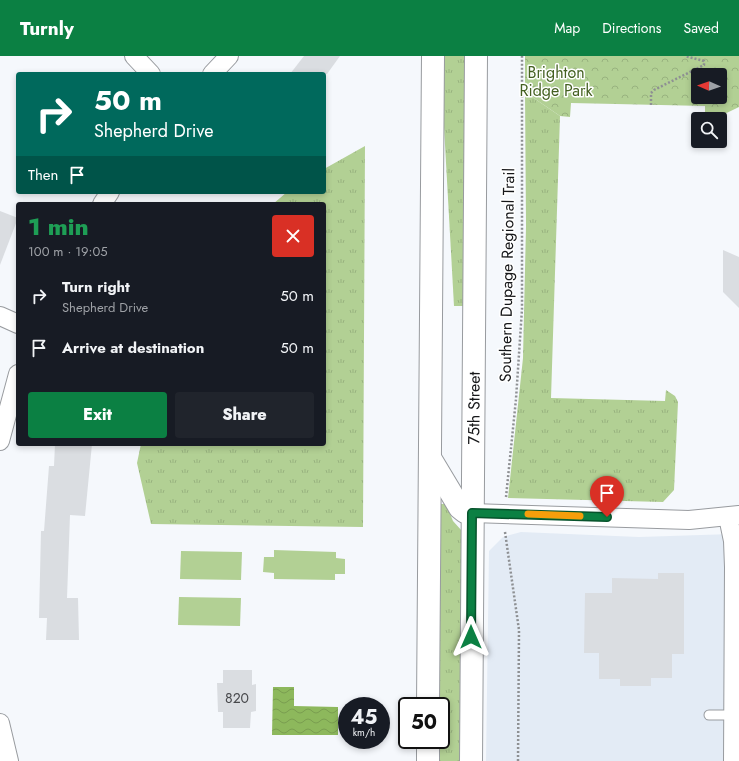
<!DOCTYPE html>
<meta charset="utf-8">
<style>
body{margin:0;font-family:Jost,sans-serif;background:#20242c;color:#f1f3f6;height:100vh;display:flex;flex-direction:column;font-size:15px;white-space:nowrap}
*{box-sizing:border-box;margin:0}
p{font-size:13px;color:#9ea1a6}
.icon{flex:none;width:22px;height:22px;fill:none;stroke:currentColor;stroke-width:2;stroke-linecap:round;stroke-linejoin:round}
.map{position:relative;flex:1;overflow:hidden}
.side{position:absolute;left:16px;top:146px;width:310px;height:244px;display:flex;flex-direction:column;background:#171b24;border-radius:4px;box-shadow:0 2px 6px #0003}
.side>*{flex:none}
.guide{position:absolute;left:16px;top:16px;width:310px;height:122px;border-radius:4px;box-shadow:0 2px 6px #0003;background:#00695c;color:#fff;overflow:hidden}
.needle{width:26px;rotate:272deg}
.controls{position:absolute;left:691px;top:12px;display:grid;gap:8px}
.controls a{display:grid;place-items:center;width:36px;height:36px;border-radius:4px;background:#171b24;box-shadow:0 2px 6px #0003;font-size:20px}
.speed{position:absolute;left:338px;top:641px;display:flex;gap:8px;font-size:20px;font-weight:700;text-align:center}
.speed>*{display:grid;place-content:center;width:52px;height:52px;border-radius:50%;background:#171b24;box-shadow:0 2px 6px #0003;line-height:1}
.speed small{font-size:10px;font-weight:400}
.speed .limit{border:2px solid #111;border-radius:6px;background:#fff;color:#111}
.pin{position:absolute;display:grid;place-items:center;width:34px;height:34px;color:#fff;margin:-41px -17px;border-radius:50% 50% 50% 0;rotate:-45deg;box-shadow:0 0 4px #0007}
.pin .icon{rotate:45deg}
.me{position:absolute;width:44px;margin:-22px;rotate:0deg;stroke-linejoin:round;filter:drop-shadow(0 0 3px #0008)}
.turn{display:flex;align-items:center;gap:14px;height:84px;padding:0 12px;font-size:18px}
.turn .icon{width:52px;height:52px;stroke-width:2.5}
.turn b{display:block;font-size:28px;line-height:34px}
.then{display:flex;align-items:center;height:38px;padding:0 12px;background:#0003;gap:8px;font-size:15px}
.round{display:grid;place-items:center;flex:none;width:42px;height:42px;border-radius:4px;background:#20242c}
.overview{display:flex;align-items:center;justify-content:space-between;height:68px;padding:0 12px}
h1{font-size:24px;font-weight:800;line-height:30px;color:#1e9e55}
.cta{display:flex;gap:8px;margin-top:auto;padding:8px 12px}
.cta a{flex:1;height:46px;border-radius:4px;background:#0b8043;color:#fff;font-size:16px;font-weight:800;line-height:46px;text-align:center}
.cta a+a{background:#20242c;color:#f1f3f6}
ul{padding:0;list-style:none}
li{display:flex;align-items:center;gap:12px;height:52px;padding:0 12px}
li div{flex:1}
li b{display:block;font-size:15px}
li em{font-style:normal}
header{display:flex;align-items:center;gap:24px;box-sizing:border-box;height:56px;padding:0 20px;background:#0b8043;color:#fff}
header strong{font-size:19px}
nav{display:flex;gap:22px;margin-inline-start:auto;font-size:14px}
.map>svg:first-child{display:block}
.built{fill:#e3ebf5}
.grass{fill:url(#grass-tufts)}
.park{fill:url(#park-crowns);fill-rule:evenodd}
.garden{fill:#b2d094}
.water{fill:url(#water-waves)}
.building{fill:#dadde1}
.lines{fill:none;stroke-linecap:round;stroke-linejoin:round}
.service-casing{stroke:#989b9f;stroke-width:11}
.minor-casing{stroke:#989b9f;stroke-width:20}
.secondary-casing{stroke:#989b9f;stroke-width:24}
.path{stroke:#8e9093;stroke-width:2.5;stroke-dasharray:2 2;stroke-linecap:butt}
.service{stroke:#fff;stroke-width:9}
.minor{stroke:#fff;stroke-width:18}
.secondary{stroke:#fff;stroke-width:22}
.route-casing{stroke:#07532c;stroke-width:10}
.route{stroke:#0b8043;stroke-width:7}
.slow{stroke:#f59e0b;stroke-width:7}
.labels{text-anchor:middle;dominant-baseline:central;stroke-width:3;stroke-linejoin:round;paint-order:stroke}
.number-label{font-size:14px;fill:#47484b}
.park-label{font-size:16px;fill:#446021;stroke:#fff}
.street-label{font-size:16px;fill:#161719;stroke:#fff}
</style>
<header>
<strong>Turnly</strong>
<nav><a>Map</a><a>Directions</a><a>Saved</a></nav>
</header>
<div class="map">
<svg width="739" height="705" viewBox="0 0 739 705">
<defs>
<pattern id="grass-tufts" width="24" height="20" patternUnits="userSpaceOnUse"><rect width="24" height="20" fill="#b2d094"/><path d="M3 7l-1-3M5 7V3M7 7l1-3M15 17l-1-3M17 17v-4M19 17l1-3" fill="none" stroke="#98b27f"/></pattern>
<pattern id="park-crowns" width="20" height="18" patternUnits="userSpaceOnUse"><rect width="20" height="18" fill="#b2d094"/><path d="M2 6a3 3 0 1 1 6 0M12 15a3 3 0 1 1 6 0" fill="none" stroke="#98b27f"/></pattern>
<pattern id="water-waves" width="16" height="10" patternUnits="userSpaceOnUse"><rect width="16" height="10" fill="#8db85c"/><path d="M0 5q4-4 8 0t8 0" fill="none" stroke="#799d4f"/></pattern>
</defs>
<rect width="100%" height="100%" fill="#f5f8fc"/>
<polygon class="built" points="521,476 639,481 732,478 730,705 486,705 489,495 503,481"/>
<g class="grass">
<polygon points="443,0 465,0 464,250 454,250 442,35"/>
<polygon points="525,36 560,60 551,342 665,345 666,334 675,340 678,346 674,434 663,446 508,442 523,302 526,170"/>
<polygon points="365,90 363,471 151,468 137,407 141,388 324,388 324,148 273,148 287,136 324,136 324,113"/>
<polygon points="439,448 446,448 453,465 462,475 461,705 438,705 438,684 441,684 441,650 438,650"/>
</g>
<path class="park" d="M525,0H739V51C728,56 717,63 705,63V50L571,47L570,61L560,60L525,36ZM698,19H720V41H698Z"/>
<g class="garden">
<polygon points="274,494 336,496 336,502 345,503 345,518 335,518 335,524 274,523 274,517 263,516 264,501 274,501"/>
<polygon points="181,495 242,496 241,524 180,523"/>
<polygon points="179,541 241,542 240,570 178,569"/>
</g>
<polygon class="water" points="273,631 294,631 294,650 338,651 338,679 272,679"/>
<g class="building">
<polygon points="304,0 340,0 327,18 290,18"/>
<polygon points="0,155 18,162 0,209"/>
<polygon points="723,194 739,201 739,252 723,236"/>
<polygon points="55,388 92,388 85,460 70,459 67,542 78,542 79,584 46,584 47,562 39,562 41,475 44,475 49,410 54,410"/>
<polygon points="658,517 684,517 684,598 672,598 672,622 651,622 651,630 620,630 620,623 599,623 599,597 584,597 585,537 612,537 612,522 658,523"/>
<polygon points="223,614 252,614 252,629 256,628 256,655 251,656 250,672 223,672 223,656 218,656 217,627 223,627"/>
</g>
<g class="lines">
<g class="service-casing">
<polyline id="service" points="709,659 733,659"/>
</g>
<g class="minor-casing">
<g id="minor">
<polyline points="134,0 151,18"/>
<polyline points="212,18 229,0"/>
<polyline points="102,148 110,136"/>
<polyline points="0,260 18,268"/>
<polyline points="0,385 18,318"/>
<polyline points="472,457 689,464 739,459"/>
<polyline points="728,461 733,485 734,511 733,705"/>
<polyline points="0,667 9,705"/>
</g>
</g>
<g class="secondary-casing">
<g id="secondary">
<polyline points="430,402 460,452 465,456 472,457"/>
<polyline points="428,650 433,0"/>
<polyline points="428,705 428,684"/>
<path id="s1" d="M471,705L476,0"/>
</g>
</g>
<g class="path">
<polyline points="651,49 651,37 654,34 704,9 704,5 685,0"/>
<polyline points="506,441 516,343 522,253 522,0"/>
<polyline points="505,476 519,574 518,705"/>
</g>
<use href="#service" class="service"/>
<use href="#minor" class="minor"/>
<use href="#secondary" class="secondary"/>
</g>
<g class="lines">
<g class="route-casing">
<polyline id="route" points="471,581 472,457 607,461"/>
</g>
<use href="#route" class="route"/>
<polyline class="slow" points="528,458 580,460"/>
</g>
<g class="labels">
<g class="number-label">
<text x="237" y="642">820</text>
</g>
<g class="park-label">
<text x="556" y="16">Brighton<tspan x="556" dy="18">Ridge Park</tspan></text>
</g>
<g class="street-label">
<text transform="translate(507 219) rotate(-89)">Southern Dupage Regional Trail</text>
<text stroke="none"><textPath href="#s1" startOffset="353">75th Street</textPath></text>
</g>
</g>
</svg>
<div class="controls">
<a><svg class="needle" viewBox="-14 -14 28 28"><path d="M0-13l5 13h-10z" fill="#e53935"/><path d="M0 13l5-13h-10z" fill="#9ea1a6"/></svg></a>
<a><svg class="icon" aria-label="search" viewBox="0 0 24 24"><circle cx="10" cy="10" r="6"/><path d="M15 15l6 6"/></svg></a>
</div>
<div class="speed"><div>45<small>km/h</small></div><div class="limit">50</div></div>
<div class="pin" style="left:607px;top:461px;background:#d93025"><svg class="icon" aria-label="arrive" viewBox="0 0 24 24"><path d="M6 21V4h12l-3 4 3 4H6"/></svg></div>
<svg class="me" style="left:471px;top:581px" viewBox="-20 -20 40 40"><path d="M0-17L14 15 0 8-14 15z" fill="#0b8043" stroke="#fff" stroke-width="4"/></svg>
<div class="guide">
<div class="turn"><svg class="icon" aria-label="right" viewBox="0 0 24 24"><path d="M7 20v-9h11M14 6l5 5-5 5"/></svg><div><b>50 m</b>Shepherd Drive</div></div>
<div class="then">Then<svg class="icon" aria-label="arrive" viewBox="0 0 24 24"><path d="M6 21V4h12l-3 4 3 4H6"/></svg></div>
</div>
<section class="side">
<div class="overview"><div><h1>1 min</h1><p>100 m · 19:05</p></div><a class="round" style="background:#d93025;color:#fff"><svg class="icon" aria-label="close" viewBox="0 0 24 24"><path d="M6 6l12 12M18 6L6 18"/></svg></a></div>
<ul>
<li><svg class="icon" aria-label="right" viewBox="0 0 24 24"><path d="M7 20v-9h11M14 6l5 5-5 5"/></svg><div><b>Turn right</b><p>Shepherd Drive</p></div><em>50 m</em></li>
<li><svg class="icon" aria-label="arrive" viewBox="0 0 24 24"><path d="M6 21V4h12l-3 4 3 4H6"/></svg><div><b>Arrive at destination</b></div><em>50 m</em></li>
</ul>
<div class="cta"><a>Exit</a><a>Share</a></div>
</section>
</div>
